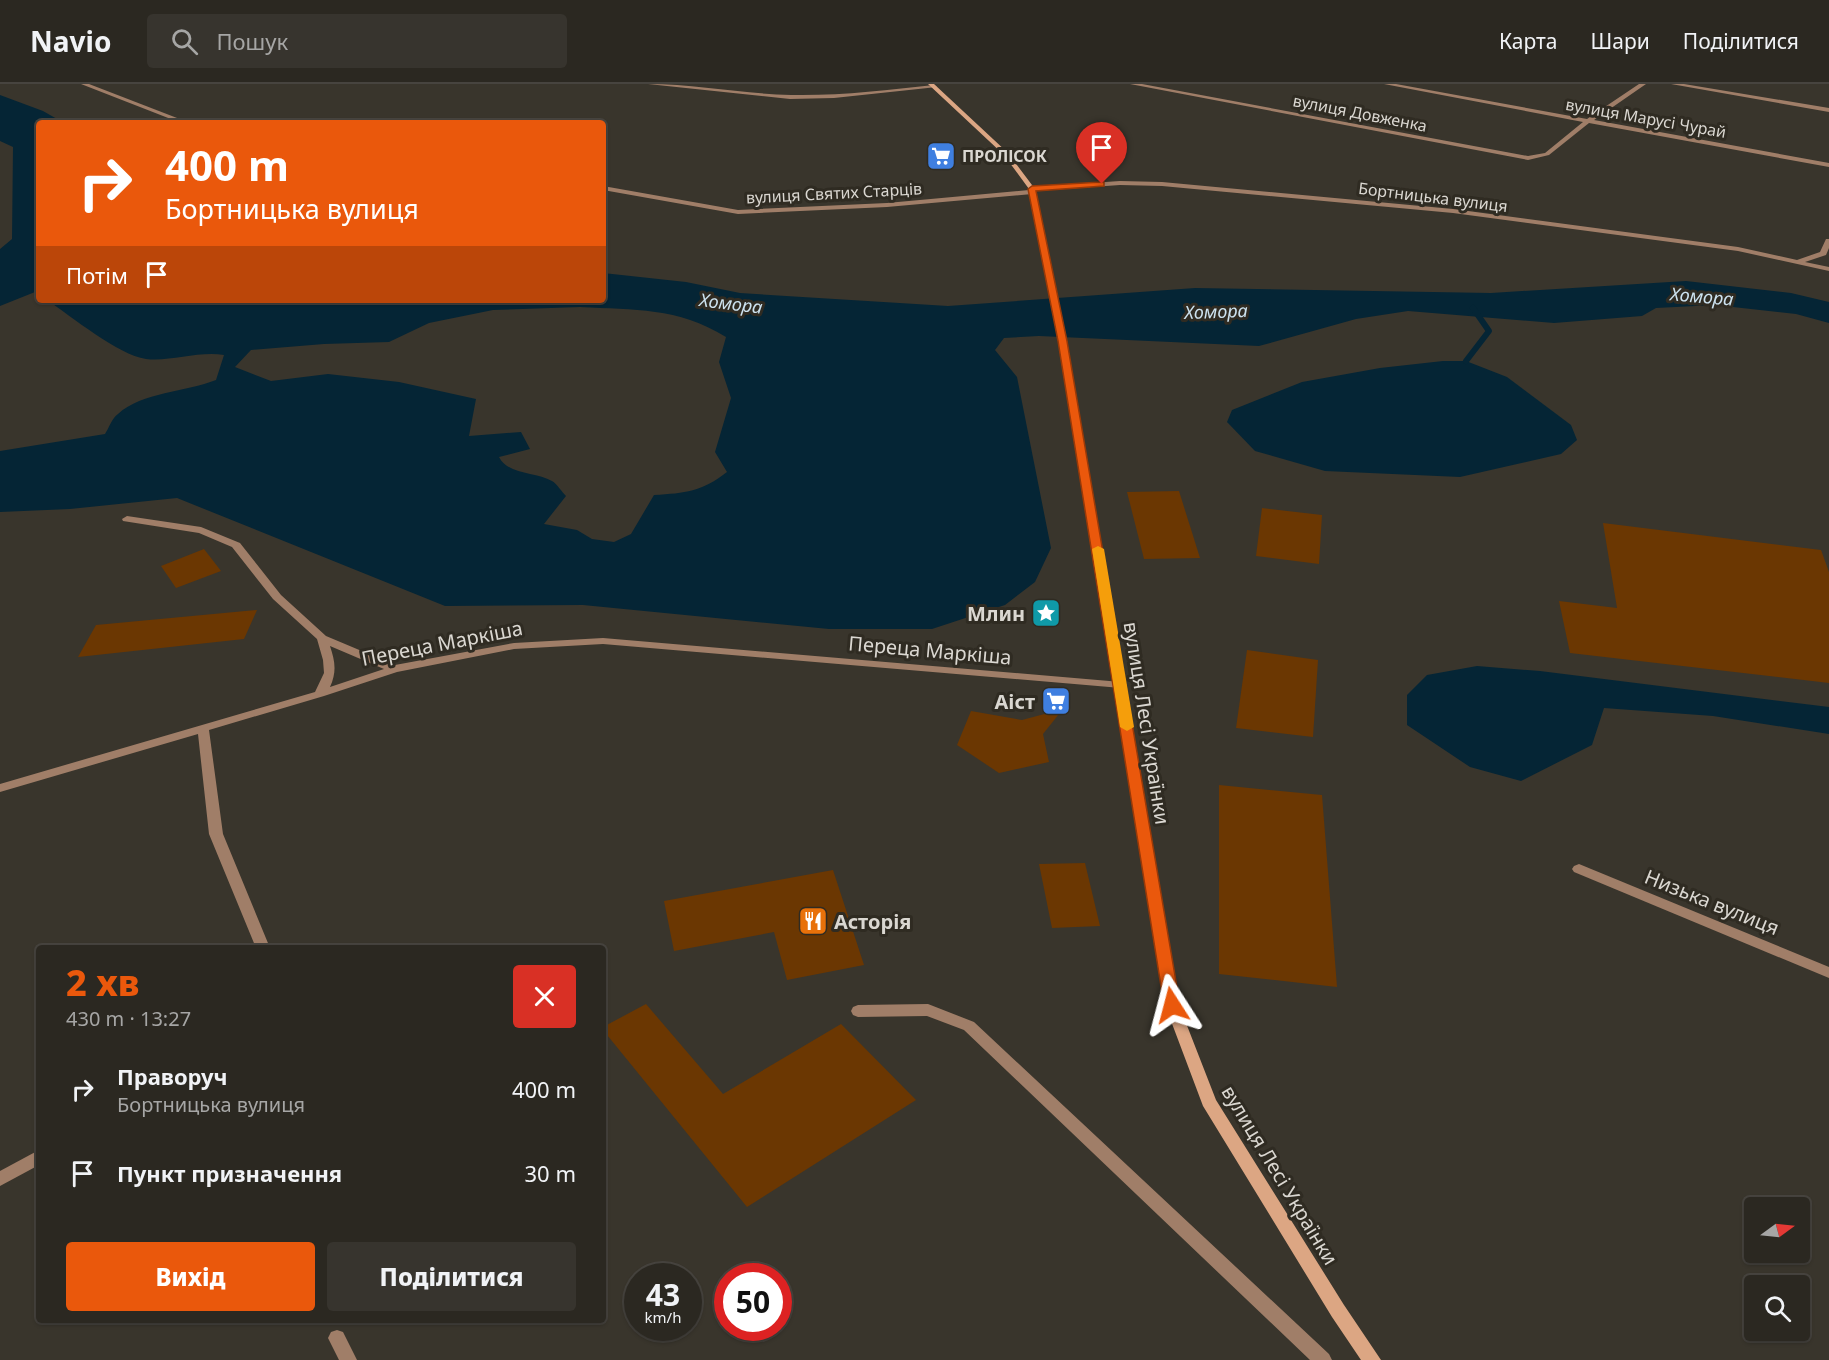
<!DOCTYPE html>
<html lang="uk">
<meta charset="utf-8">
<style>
body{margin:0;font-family:"Noto Sans",sans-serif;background:#37342e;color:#f1f3f6;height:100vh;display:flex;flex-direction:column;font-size:22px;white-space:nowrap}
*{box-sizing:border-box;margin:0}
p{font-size:20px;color:#a6a6a5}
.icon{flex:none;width:33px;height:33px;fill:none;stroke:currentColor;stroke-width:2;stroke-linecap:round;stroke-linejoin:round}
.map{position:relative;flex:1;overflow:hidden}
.sheet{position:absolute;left:36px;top:861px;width:570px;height:378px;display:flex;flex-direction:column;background:#2b2821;border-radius:6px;box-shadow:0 2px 4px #0004,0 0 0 2px #47443f}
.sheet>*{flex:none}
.banner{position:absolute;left:36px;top:36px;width:570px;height:183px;border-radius:6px;box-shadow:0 2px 4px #0004,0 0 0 2px #47443f;background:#ea580c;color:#fff;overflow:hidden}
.needle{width:39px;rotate:75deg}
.buttons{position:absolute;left:1744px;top:1113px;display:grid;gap:12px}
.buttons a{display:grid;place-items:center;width:66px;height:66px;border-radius:6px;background:#2b2821;box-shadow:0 2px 4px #0004,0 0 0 2px #47443f;font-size:30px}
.speed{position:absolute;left:624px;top:1179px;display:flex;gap:12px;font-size:30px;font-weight:700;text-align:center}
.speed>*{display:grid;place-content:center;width:78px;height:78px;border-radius:50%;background:#2b2821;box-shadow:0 2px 4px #0004,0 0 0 2px #47443f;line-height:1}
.speed small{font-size:15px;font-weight:400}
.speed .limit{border:9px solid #d22;background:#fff;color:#111}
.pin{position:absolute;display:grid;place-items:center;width:51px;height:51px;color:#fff;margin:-62px -26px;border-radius:50% 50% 50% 0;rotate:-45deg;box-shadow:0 0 6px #0007}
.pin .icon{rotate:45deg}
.me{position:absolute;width:66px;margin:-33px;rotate:351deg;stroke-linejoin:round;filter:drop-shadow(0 0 4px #0008)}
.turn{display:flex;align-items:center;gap:21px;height:126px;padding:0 30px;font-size:27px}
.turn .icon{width:78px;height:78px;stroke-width:2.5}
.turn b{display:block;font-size:42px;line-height:51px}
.then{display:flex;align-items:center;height:57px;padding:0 30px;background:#0003;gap:12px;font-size:22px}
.round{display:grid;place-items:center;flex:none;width:63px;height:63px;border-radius:6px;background:#37342e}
.overview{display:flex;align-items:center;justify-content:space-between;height:102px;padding:0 30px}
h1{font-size:36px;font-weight:800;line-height:45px;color:#ea580c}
.cta{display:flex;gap:12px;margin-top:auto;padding:12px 30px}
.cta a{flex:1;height:69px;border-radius:6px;background:#ea580c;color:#fff;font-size:24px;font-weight:800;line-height:69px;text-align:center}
.cta a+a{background:#37342e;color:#f1f3f6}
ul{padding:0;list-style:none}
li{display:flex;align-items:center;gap:18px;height:84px;padding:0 30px}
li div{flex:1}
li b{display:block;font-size:22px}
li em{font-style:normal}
header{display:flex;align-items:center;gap:36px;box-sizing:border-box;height:84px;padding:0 30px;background:#2b2821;border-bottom:2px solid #47443f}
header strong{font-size:28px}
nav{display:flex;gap:33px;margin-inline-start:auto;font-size:21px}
.search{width:420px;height:54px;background:#37342e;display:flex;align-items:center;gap:15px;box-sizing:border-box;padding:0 21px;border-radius:6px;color:#a6a6a5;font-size:22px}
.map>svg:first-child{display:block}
.water{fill:#052535;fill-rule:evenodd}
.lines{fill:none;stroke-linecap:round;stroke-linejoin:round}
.stream{stroke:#052535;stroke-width:6}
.building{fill:#6b3702}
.minor{fill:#a07e68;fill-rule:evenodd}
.secondary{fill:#dca683;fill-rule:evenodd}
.route{fill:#ea580c;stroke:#983908;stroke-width:1.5}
.slow{fill:#f59e0b}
.labels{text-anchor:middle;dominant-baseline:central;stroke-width:6;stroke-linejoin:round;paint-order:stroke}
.far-street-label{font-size:16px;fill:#dad7d1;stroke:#2f2b22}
.far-poi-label{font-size:16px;font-weight:bold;fill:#dad7d1;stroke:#2f2b22;text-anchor:start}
.far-water-label{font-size:18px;font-style:italic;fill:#cde3f0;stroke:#2f2b22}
.poi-label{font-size:20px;font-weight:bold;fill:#dad7d1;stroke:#2f2b22;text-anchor:end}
.street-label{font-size:20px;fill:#dad7d1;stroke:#2f2b22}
</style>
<header>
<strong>Navio</strong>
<div class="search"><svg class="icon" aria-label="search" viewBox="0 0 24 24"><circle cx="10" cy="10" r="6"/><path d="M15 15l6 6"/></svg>Пошук</div>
<nav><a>Карта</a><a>Шари</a><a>Поділитися</a></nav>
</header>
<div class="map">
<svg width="1829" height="1276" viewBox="0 0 1829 1276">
<rect width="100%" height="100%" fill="#39352c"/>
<g class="water">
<polygon points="0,11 43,27 64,39 39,39 39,210 35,208 0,222 0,165 12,155 13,63 0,57"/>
<path d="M603,189L686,198L740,209L948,222L1195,204L1491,209L1686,197L1791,209L1829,218V239L1796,230L1715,221L1656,224L1642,232L1554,239L1408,227L1356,235L1259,262L1039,252L1004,254L995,266L1017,293L1051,464L1035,498L1005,521L932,545H829L583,521L445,522L177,414L70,425L0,428V367L105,350C109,344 112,334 118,330C142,308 186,308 216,296L224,271C198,267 170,278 146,275C118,271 71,232 47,216H603ZM580,223C635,226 677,223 726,253L719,278L731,314L715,368L727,388C701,408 686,409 654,411L631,450L614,458L592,455L577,446L544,440L566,412C562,408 557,400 552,397C536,388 508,391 499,373L530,365L521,348L469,352L476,315L399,298L328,290L271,297L235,283L251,266L324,260L389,258L429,239L493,226Z"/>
<polygon points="1443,277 1466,277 1507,293 1571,341 1577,356 1561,370 1460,393 1325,387 1255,367 1227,338 1232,326 1302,298 1380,284"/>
<polygon points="1477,582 1540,587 1829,623 1829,650 1713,632 1604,624 1592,661 1521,697 1470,683 1407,641 1407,611 1427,591"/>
</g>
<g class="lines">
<polyline class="stream" points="1466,277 1489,247 1473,224"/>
</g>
<g class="building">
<polygon points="1179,407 1200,474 1144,475 1127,408"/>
<polygon points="1262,424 1322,431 1319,480 1256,472"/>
<polygon points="1603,439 1821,466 1829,488 1829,599 1570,569 1559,517 1617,524"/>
<polygon points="204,465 221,487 176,504 161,482"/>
<polygon points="257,526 244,555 78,573 96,541"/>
<polygon points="1247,566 1318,576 1313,653 1236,644"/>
<polygon points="1063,625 1043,650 1049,678 999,689 957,661 971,627 1022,636"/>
<polygon points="1219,701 1322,711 1337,903 1219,890"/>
<polygon points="1085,779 1100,842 1052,844 1039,780"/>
<polygon points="833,786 864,881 787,896 774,848 674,867 664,817"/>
<polygon points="646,920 723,1010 841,940 916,1016 747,1123 603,946 603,943"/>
</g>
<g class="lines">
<g class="minor">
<polygon points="81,0 89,0 190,39 181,39"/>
<path d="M648,0C696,0 743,10 791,11C839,12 887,6 934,1L937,3L834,14L790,15Z"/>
<polygon points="1130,0 1142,0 1528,72 1545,69 1583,38 1384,0 1396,0 1587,35 1639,0 1646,0 1594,36 1829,79 1829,83 1589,39 1549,71 1528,76"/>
<polygon points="1671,0 1684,0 1829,24 1829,28"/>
<polygon points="1120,97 1162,98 1453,125 1738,163 1797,176 1820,168 1826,155 1829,155 1829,164 1826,171 1805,178 1829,183 1829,187 1738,167 1453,129 1162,102 1120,101 1035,107 1032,110 887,123 738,130 603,106 603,102 738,126 887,119 1029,106 1030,104 1032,103"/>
<path d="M127,432L201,443L240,459L281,511L326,552L395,581L514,559L603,554L1121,598L1127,601L1121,604L603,560L514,565L397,588L324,612L209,646L223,750L270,864H256L209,750L198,650L0,708V700L315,608L324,589L323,576L317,555L273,515L232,463L199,449L123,437L122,435ZM330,562L384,585L330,603C337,588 335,577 330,562Z"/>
<polygon points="1579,780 1829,883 1829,894 1574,788 1572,785 1574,782"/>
<polygon points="928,920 974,938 1329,1270 1332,1276 1310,1276 964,946 927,932 858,933 853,931 851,927 853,923 858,921"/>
<polygon points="39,1066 39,1081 0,1102 0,1087"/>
<polygon points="337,1246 343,1248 357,1276 339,1276 328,1254 331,1248"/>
</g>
<polygon class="secondary" points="928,0 934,0 1008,69 1035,105 1067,257 1179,921 1216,1016 1344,1221 1381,1276 1361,1276 1332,1233 1203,1022 1165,921 1059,257 1029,105 1004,71"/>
</g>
<polygon class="route" points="1102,98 1104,98 1104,102 1036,107 1067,257 1180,921 1178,926 1172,928 1166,926 1164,921 1058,257 1028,105 1032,102"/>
<polygon class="slow" points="1098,462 1104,465 1134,643 1127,647 1120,643 1092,465"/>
<defs>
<g id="supermarket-square" transform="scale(1.5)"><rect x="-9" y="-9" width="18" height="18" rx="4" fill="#3f7fe0" stroke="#2f2b22"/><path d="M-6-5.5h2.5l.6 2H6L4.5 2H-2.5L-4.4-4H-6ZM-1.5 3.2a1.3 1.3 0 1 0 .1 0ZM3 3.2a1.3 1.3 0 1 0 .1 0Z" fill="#fff"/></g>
<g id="sight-square" transform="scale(1.5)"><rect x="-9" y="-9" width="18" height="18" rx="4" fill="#0f9aa8" stroke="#2f2b22"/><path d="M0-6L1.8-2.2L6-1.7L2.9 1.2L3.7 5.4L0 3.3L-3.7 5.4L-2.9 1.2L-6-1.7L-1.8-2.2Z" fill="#fff"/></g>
<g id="restaurant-square" transform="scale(1.5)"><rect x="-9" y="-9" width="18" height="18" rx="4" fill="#e8710a" stroke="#2f2b22"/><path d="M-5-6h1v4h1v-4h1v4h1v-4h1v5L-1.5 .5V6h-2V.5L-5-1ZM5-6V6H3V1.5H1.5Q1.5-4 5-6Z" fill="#fff"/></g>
</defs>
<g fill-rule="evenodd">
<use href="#supermarket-square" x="941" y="72"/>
<use href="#sight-square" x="1046" y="529"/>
<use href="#supermarket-square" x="1056" y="617"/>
<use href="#restaurant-square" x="813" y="837"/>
</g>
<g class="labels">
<g class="far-street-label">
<text transform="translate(1360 29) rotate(11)">вулиця Довженка</text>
<text transform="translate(1646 34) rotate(10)">вулиця Марусі Чурай</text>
<text transform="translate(834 109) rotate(-3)">вулиця Святих Старців</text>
<text transform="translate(1433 113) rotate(7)">Бортницька вулиця</text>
</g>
<g class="far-poi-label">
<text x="962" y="72">ПРОЛІСОК</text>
</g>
<g class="far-water-label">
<text transform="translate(1702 212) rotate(5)">Хомора</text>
<text transform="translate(731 219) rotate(7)">Хомора</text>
<text transform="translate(1216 227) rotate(-2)">Хомора</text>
</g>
<g class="poi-label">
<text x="1025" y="529">Млин</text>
<text x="1035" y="617">Аіст</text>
<text x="834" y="837" text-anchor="start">Асторія</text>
</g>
<g class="street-label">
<text transform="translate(442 559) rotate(-11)">Переца Маркіша</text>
<text transform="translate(930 566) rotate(5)">Переца Маркіша</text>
<text transform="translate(1147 639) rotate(81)">вулиця Лесі Українки</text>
<text transform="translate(1712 818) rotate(22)">Низька вулиця</text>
<text transform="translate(1280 1091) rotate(59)">вулиця Лесі Українки</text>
</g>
</g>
</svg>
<div class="buttons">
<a><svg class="needle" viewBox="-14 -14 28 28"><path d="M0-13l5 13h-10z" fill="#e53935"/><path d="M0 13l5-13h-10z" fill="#a6a6a5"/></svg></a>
<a><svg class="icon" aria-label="search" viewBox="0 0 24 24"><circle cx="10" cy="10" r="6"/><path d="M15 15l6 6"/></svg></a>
</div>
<div class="speed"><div>43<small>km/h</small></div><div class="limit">50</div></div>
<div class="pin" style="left:1102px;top:100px;background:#d93025"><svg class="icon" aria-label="arrive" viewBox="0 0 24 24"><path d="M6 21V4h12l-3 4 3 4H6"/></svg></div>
<svg class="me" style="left:1172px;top:921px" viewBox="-20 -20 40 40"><path d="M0-17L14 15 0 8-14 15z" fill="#ea580c" stroke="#fff" stroke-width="4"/></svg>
<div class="banner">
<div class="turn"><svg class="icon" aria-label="right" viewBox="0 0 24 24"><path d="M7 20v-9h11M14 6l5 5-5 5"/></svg><div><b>400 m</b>Бортницька вулиця</div></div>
<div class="then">Потім<svg class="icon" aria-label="arrive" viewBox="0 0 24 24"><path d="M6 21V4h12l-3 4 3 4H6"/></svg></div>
</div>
<section class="sheet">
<div class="overview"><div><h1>2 хв</h1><p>430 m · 13:27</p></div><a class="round" style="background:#d93025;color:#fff"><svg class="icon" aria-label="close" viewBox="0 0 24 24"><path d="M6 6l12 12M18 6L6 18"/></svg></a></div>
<ul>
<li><svg class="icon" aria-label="right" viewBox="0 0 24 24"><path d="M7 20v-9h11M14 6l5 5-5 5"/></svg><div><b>Праворуч</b><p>Бортницька вулиця</p></div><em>400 m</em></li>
<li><svg class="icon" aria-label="arrive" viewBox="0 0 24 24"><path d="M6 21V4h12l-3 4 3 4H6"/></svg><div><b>Пункт призначення</b></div><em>30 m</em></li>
</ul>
<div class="cta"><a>Вихід</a><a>Поділитися</a></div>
</section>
</div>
